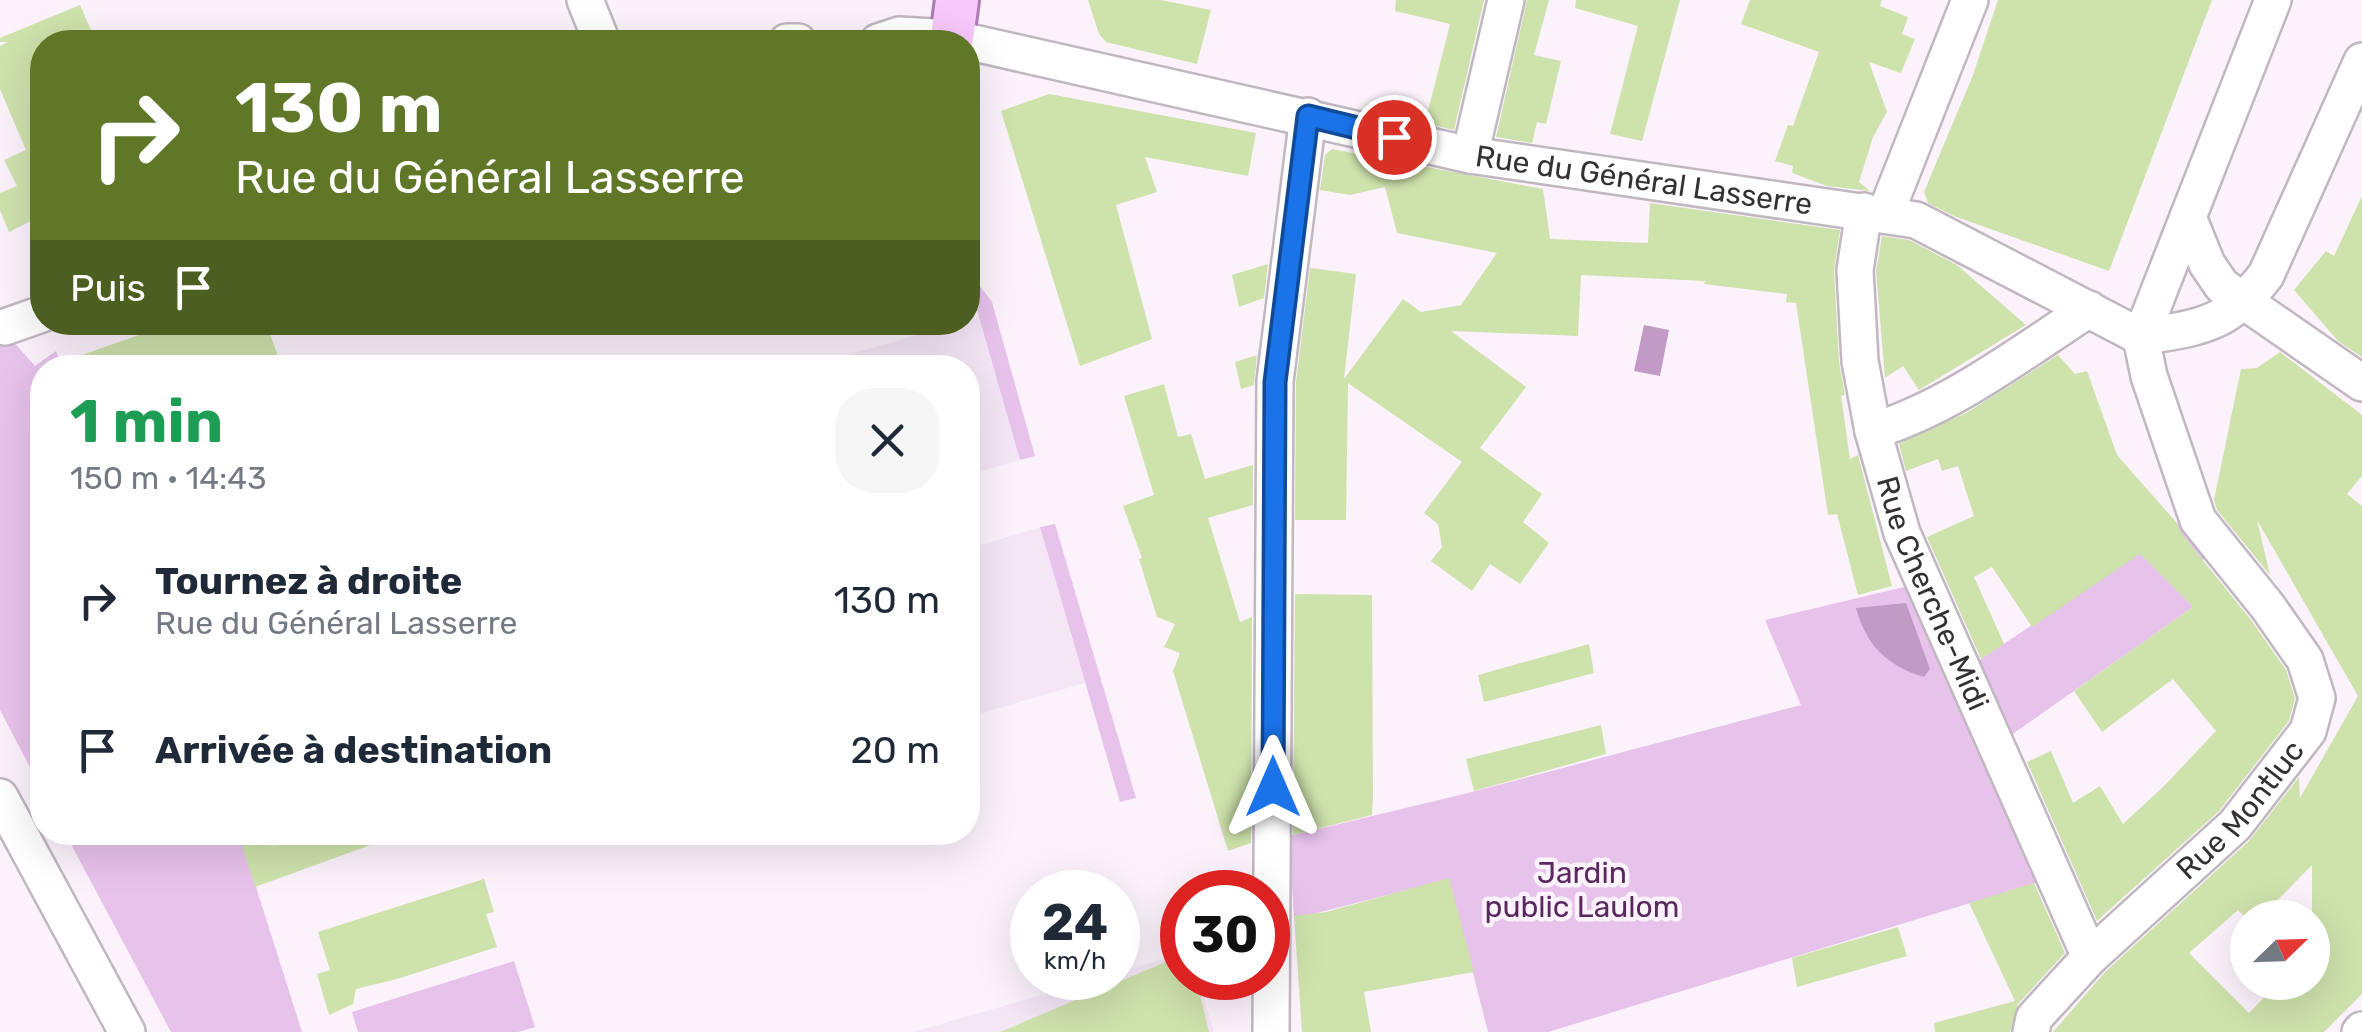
<!DOCTYPE html>
<html lang="fr">
<meta charset="utf-8">
<style>
body{margin:0;font-family:Rubik,sans-serif;background:#f6f6f7;color:#1f2937;height:100vh;display:flex;flex-direction:column;font-size:38px;white-space:nowrap}
*{box-sizing:border-box;margin:0}
p{font-size:32px;color:#747a83}
.icon{flex:none;width:55px;height:55px;fill:none;stroke:currentColor;stroke-width:2;stroke-linecap:round;stroke-linejoin:round}
.map{position:relative;flex:1;overflow:hidden}
.panel{position:absolute;left:30px;top:355px;width:950px;height:490px;display:flex;flex-direction:column;background:#fff;border-radius:40px;box-shadow:0 10px 40px #0002}
.panel>*{flex:none}
.top-card{position:absolute;left:30px;top:30px;width:950px;height:305px;border-radius:40px;box-shadow:0 10px 40px #0002;background:#607728;color:#fff;overflow:hidden}
.needle{width:65px;rotate:67deg}
.controls{position:absolute;left:2230px;top:900px;display:grid;gap:20px}
.controls a{display:grid;place-items:center;width:100px;height:100px;border-radius:50%;background:#fff;box-shadow:0 10px 40px #0002;font-size:50px}
.speed{position:absolute;left:1010px;top:870px;display:flex;gap:20px;font-size:50px;font-weight:700;text-align:center}
.speed>*{display:grid;place-content:center;width:130px;height:130px;border-radius:50%;background:#fff;box-shadow:0 10px 40px #0002;line-height:1}
.speed small{font-size:25px;font-weight:400}
.speed .limit{border:15px solid #d22;background:#fff;color:#111}
.pin{position:absolute;display:grid;place-items:center;width:85px;height:85px;color:#fff;margin:-42px;border:5px solid #fff;border-radius:50%;box-shadow:0 2px 10px #0007}
.me{position:absolute;width:110px;margin:-55px;rotate:0deg;stroke-linejoin:round;filter:drop-shadow(0 0 8px #0008)}
.turn{display:flex;align-items:center;gap:35px;height:210px;padding:0 40px;font-size:45px}
.turn .icon{width:130px;height:130px;stroke-width:2.5}
.turn b{display:block;font-size:70px;line-height:85px}
.then{display:flex;align-items:center;height:95px;padding:0 40px;background:#0003;gap:20px;font-size:38px}
.round{display:grid;place-items:center;flex:none;width:105px;height:105px;border-radius:40px;background:#f6f6f7}
.overview{display:flex;align-items:center;justify-content:space-between;height:170px;padding:0 40px}
h1{font-size:60px;font-weight:700;line-height:75px;color:#1e9e55}
ul{padding:0;list-style:none}
li{display:flex;align-items:center;gap:30px;height:150px;padding:0 40px}
li div{flex:1}
li b{display:block;font-size:38px}
li em{font-style:normal}
.map>svg:first-child{display:block}
.built{fill:#f5e6f6}
.green{fill:#e7c2eb}
.water{fill:#c19ac5}
.building{fill:#cee2ac;fill-rule:evenodd}
.lines{fill:none;stroke-linecap:round;stroke-linejoin:round}
.minor-casing{stroke:#c0b7c1;stroke-width:40}
.major-casing{stroke:#af7bb4;stroke-width:48}
.minor{stroke:#fff;stroke-width:35}
.major{stroke:#f7c8fb;stroke-width:42}
.route-casing{stroke:#114b97;stroke-width:25}
.route{stroke:#1a73e8;stroke-width:18}
.labels{text-anchor:middle;dominant-baseline:central;stroke-width:9;stroke-linejoin:round;paint-order:stroke}
.street-label{font-size:30px;fill:#343034;stroke:#fbf2fc}
.park-label{font-size:30px;fill:#58285e;stroke:#fbf2fc}
</style>
<div class="map">
<svg width="2362" height="1032" viewBox="0 0 2362 1032">
<rect width="100%" height="100%" fill="#fbf2fc"/>
<g class="built">
<polygon points="978,316 1020,460 968,475 968,368 806,367 958,323 968,322"/>
<polygon points="1040,527 1085,683 968,717 968,549"/>
<polygon points="1182,954 1182,978 1198,978 1214,1032 913,1032 1100,978 1118,978 1118,972"/>
</g>
<g class="green">
<polygon points="979,285 992,302 1035,456 1020,460 970,286"/>
<polygon points="0,327 35,366 56,351 62,367 42,368 42,790 0,710"/>
<polygon points="2177,523 2206,557 2174,587 2193,607 2010,736 1978,661 2145,550"/>
<polygon points="1055,524 1136,798 1120,802 1040,527"/>
<polygon points="1912,585 2039,882 1548,1032 1488,1032 1449,879 1294,919 1289,836 1468,793 1801,705 1765,620"/>
<polygon points="65,833 239,833 302,1032 171,1032"/>
<polygon points="514,961 535,1027 518,1032 358,1032 352,1012"/>
</g>
<g class="water">
<polygon points="1644,325 1669,330 1660,376 1634,371"/>
<path d="M1906,603L1930,669L1924,677C1887,666 1866,645 1856,608Z"/>
</g>
<g class="building">
<polygon points="1088,0 1161,0 1211,10 1197,64 1106,42 1099,34"/>
<polygon points="1396,0 1484,0 1454,130 1425,123 1450,24 1395,11"/>
<polygon points="1527,0 1549,0 1534,55 1561,61 1546,124 1537,122 1532,143 1496,137"/>
<polygon points="1576,0 1680,0 1642,141 1610,134 1638,26 1575,8"/>
<polygon points="1750,0 1882,0 1880,6 1908,17 1902,34 1915,39 1901,73 1869,62 1887,112 1873,137 1859,182 1870,191 1827,186 1792,173 1793,166 1775,161 1788,125 1793,126 1819,52 1741,24"/>
<polygon points="1998,0 2212,0 2109,271 1954,216 1928,203 1924,192 1973,75"/>
<polygon points="80,5 96,42 42,42 42,241 33,220 9,232 0,210 0,193 17,186 4,160 26,150 0,89 0,46 8,42 0,42 0,38"/>
<polygon points="1049,94 1256,133 1248,176 1145,157 1157,192 1116,205 1152,339 1080,366 1001,111"/>
<polygon points="1332,149 1543,189 1550,239 1648,243 1650,203 1840,230 1834,271 1839,362 1845,395 1841,396 1850,459 1858,455 1892,586 1858,595 1837,514 1828,515 1796,303 1786,302 1787,294 1704,284 1705,281 1581,275 1578,336 1451,331 1526,387 1480,448 1542,494 1523,522 1549,543 1520,584 1490,564 1472,591 1431,561 1442,547 1438,524 1424,513 1462,462 1348,383 1346,520 1295,520 1296,382 1310,268 1356,274 1344,379 1403,299 1421,312 1461,305 1497,253 1397,233 1385,187 1350,195 1320,190 1325,155"/>
<polygon points="2362,196 2362,357 2338,341 2294,290 2326,251 2334,256"/>
<polygon points="1882,236 1909,240 1957,265 2026,325 1919,390 1903,366 1885,378 1876,271"/>
<polygon points="1268,264 1264,298 1239,307 1232,275"/>
<polygon points="176,322 266,322 282,368 60,368 59,363"/>
<path d="M2280,352L2362,415V476L2347,494L2362,506V994L2324,1032H2053L2105,972L2249,841L2299,777L2300,798L2358,696L2257,520L2270,575L2217,510L2214,500L2241,369L2257,368ZM2312,865V982H2279L2249,1013L2189,953L2238,910L2248,920L2260,918Z"/>
<polygon points="1257,355 1254,385 1241,389 1235,362"/>
<polygon points="2058,355 2075,374 2087,371 2117,455 2176,522 2181,533 2251,620 2286,670 2295,698 2289,721 2219,811 2097,921 2027,762 2051,751 2073,803 2100,786 2123,824 2165,785 2216,731 2173,679 2102,732 2074,691 2193,607 2140,554 2032,627 1992,567 1974,577 2004,644 1981,659 1927,537 1974,516 1958,466 1942,471 1938,459 1906,471 1899,444 1968,412"/>
<polygon points="1164,384 1178,437 1191,434 1205,479 1253,465 1253,505 1208,518 1240,622 1252,617 1251,843 1228,851 1173,671 1180,653 1164,647 1175,624 1157,617 1139,559 1142,558 1123,506 1154,495 1124,396"/>
<polygon points="1295,594 1372,595 1373,795 1372,815 1293,835"/>
<polygon points="1589,644 1594,673 1484,702 1478,675"/>
<polygon points="1601,725 1606,754 1474,791 1466,759"/>
<polygon points="238,832 268,832 272,846 302,832 398,835 255,887"/>
<polygon points="1449,878 1474,972 1364,992 1371,1032 1302,1032 1294,916 1326,912"/>
<polygon points="484,879 494,912 486,914 497,947 397,979 356,989 353,1004 329,1015 317,974 330,970 318,932"/>
<polygon points="2034,883 2065,953 2018,1004 2010,1032 1935,1032 1934,1023 2015,1001 1969,903"/>
<polygon points="1898,927 1907,956 1797,987 1792,958"/>
<polygon points="1182,955 1182,978 1196,978 1209,1032 1000,1032"/>
</g>
<g class="lines">
<g class="minor-casing">
<g id="minor">
<polyline points="585,0 602,42"/>
<polyline points="787,42 798,42"/>
<path id="s1" d="M878,42L899,35L952,38L1470,155L1916,220L2141,337"/>
<polyline points="1470,155 1506,0"/>
<path id="s2" d="M1864,211L1855,270L1860,361L1873,431L1902,533L2090,957"/>
<polyline points="1885,215 1970,0"/>
<polyline points="2188,217 2207,264 2222,286 2362,383"/>
<polyline points="5,327 42,314"/>
<path d="M2141,337C2201,327 2227,326 2266,275L2362,61"/>
<polyline points="2141,337 2273,0"/>
<path d="M1873,431C1951,407 2021,353 2089,309"/>
<polyline points="0,797 127,1032"/>
<polyline points="1271,1032 1275,381 1308,116"/>
<path id="s3" d="M2031,1032L2034,1018L2090,957L2235,825L2308,731L2317,698L2305,660L2268,607L2198,520L2149,376L2141,337"/>
<polyline points="2360,1032 2362,1030"/>
</g>
</g>
<g class="major-casing">
<polyline id="major" points="952,38 957,0"/>
</g>
<use href="#minor" class="minor"/>
<use href="#major" class="major"/>
</g>
<g class="lines">
<g class="route-casing">
<polyline id="route" points="1273,787 1275,382 1308,116 1394,137"/>
</g>
<use href="#route" class="route"/>
</g>
<g class="labels">
<g class="street-label">
<text stroke="none"><textPath href="#s1" startOffset="782">Rue du Général Lasserre</textPath></text>
<text stroke="none"><textPath href="#s2" startOffset="395">Rue Cherche-Midi</textPath></text>
<text stroke="none"><textPath href="#s3" startOffset="308">Rue Montluc</textPath></text>
</g>
<g class="park-label">
<text x="1582" y="873">Jardin<tspan x="1582" dy="34">public Laulom</tspan></text>
</g>
</g>
</svg>
<div class="controls">
<a><svg class="needle" viewBox="-14 -14 28 28"><path d="M0-13l5 13h-10z" fill="#e53935"/><path d="M0 13l5-13h-10z" fill="#747a83"/></svg></a>
</div>
<div class="speed"><div>24<small>km/h</small></div><div class="limit">30</div></div>
<div class="pin" style="left:1394px;top:137px;background:#d93025"><svg class="icon" aria-label="arrive" viewBox="0 0 24 24"><path d="M6 21V4h12l-3 4 3 4H6"/></svg></div>
<svg class="me" style="left:1273px;top:787px" viewBox="-20 -20 40 40"><path d="M0-17L14 15 0 8-14 15z" fill="#1a73e8" stroke="#fff" stroke-width="4"/></svg>
<div class="top-card">
<div class="turn"><svg class="icon" aria-label="right" viewBox="0 0 24 24"><path d="M7 20v-9h11M14 6l5 5-5 5"/></svg><div><b>130 m</b>Rue du Général Lasserre</div></div>
<div class="then">Puis<svg class="icon" aria-label="arrive" viewBox="0 0 24 24"><path d="M6 21V4h12l-3 4 3 4H6"/></svg></div>
</div>
<section class="panel">
<div class="overview"><div><h1>1 min</h1><p>150 m · 14:43</p></div><a class="round"><svg class="icon" aria-label="close" viewBox="0 0 24 24"><path d="M6 6l12 12M18 6L6 18"/></svg></a></div>
<ul>
<li><svg class="icon" aria-label="right" viewBox="0 0 24 24"><path d="M7 20v-9h11M14 6l5 5-5 5"/></svg><div><b>Tournez à droite</b><p>Rue du Général Lasserre</p></div><em>130 m</em></li>
<li><svg class="icon" aria-label="arrive" viewBox="0 0 24 24"><path d="M6 21V4h12l-3 4 3 4H6"/></svg><div><b>Arrivée à destination</b></div><em>20 m</em></li>
</ul>
</section>
</div>
